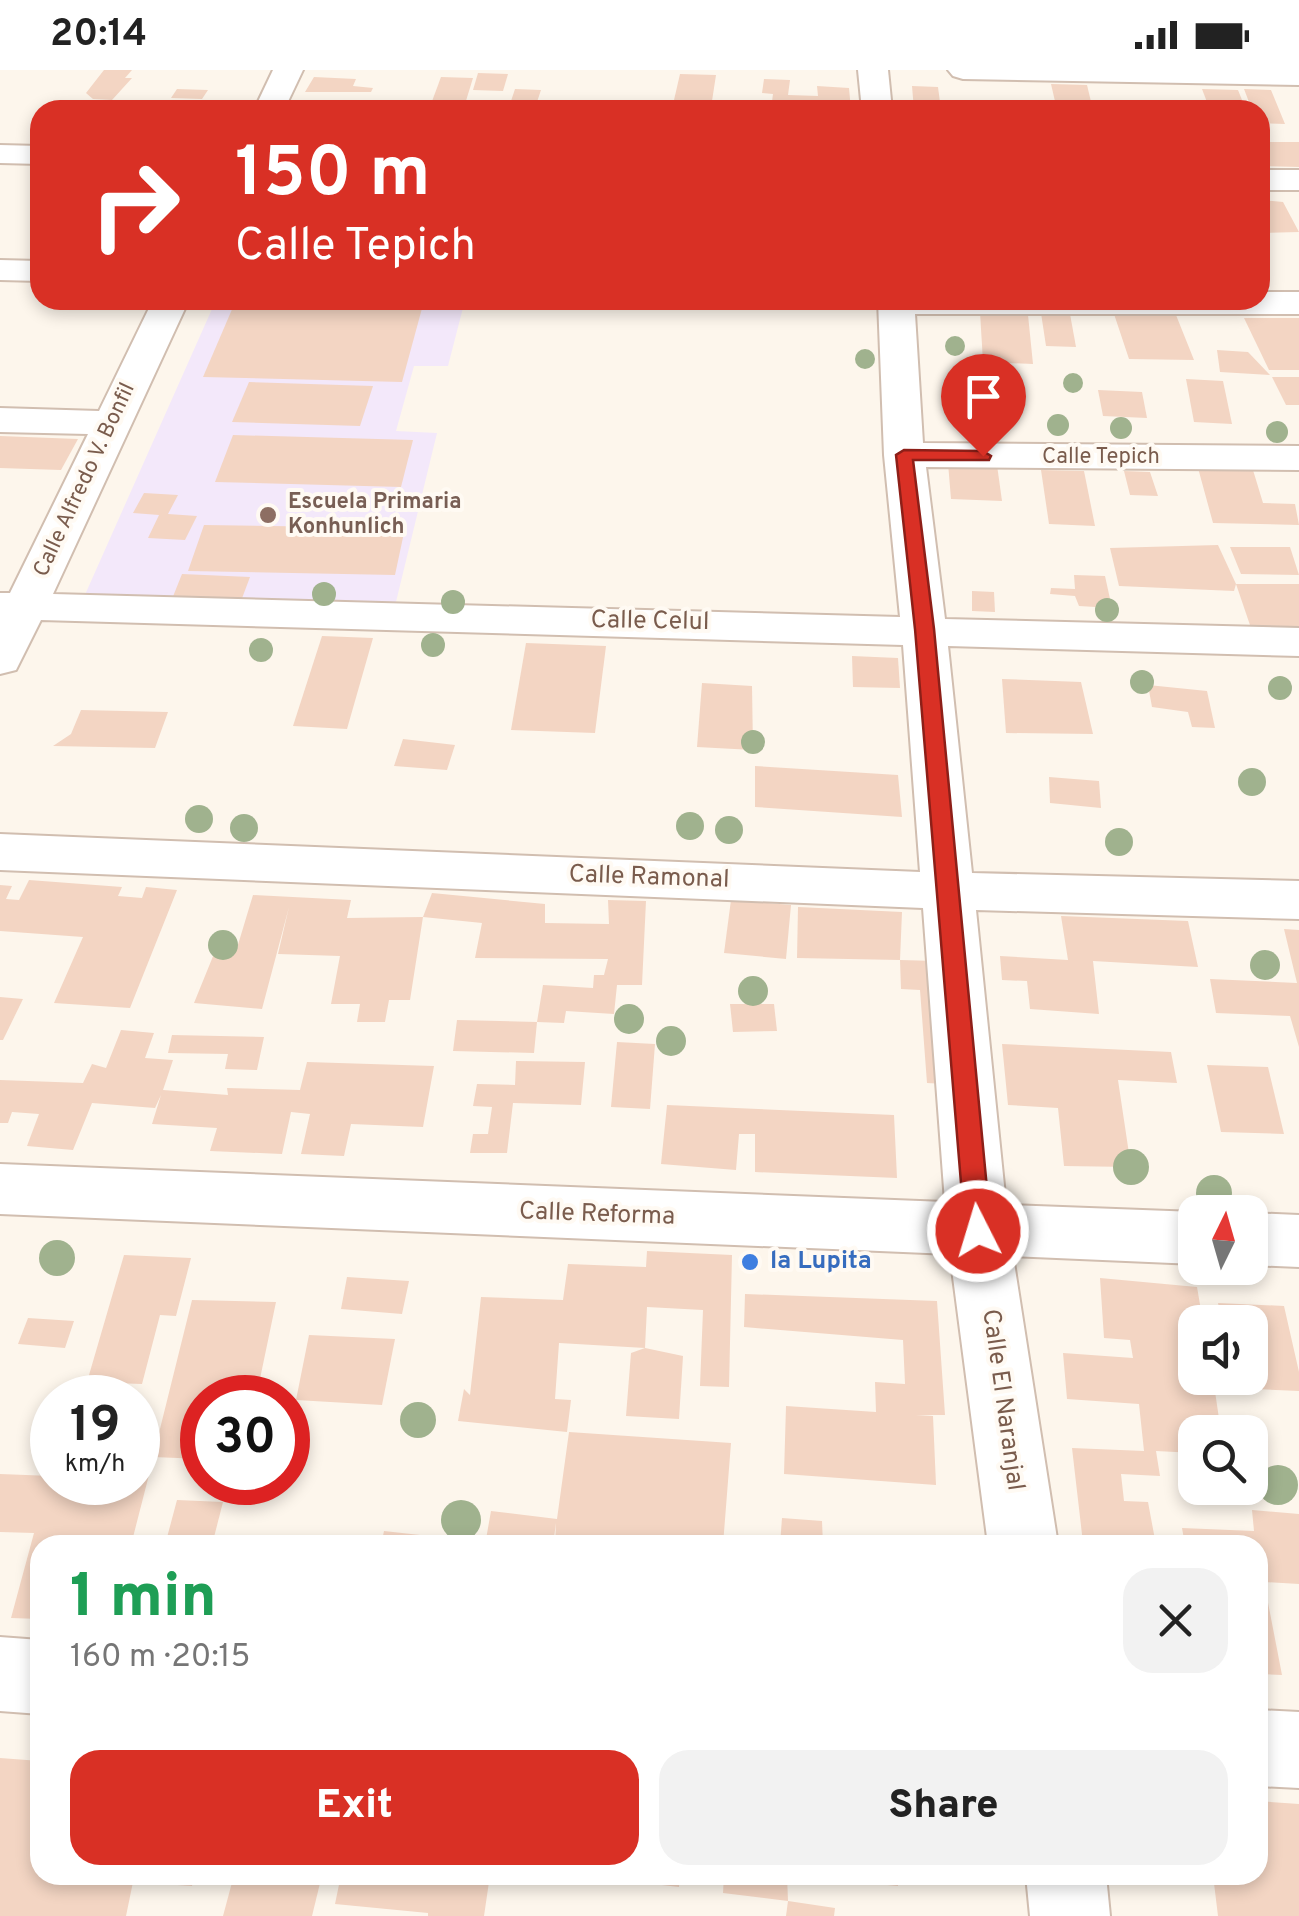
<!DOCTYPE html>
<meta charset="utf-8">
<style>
body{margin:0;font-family:Overpass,sans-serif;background:#f2f2f2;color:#222;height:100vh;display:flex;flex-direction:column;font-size:38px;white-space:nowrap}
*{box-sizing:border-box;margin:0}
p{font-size:32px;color:#767676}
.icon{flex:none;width:55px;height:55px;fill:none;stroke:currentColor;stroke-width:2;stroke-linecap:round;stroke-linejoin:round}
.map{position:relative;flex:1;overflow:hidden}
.side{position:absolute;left:30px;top:1465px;width:1238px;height:350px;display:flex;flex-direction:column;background:#fff;border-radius:30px;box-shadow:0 5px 15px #0003}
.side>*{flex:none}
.banner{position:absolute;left:30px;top:30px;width:1240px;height:210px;border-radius:30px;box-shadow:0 5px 15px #0003;background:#d93025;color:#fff;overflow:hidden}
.needle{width:65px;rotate:5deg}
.fabs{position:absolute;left:1178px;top:1125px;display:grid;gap:20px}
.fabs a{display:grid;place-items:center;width:90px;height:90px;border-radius:20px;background:#fff;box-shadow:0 5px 15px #0003;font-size:50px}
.speed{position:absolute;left:30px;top:1305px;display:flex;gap:20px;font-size:50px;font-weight:700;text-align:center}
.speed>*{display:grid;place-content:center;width:130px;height:130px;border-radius:50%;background:#fff;box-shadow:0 5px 15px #0003;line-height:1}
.speed small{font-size:25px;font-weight:400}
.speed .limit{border:15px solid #d22;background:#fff;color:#111}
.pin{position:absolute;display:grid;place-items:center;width:85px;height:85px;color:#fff;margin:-102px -42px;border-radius:50% 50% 50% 0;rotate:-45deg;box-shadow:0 0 10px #0007}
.pin .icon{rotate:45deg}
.me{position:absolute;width:110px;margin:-55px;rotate:355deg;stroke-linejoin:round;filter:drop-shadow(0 0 8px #0008)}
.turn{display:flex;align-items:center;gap:35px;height:210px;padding:0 40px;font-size:45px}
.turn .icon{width:130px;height:130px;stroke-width:2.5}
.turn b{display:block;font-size:70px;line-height:85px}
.round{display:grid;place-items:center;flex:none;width:105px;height:105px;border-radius:30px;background:#f2f2f2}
.overview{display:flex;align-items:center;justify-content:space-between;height:170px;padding:0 40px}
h1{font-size:60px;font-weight:800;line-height:75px;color:#1e9e55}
.button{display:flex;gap:20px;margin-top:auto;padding:20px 40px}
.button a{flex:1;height:115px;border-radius:30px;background:#d93025;color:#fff;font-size:40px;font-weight:800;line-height:115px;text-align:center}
.button a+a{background:#f2f2f2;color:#222}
.status{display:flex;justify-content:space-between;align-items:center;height:70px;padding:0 50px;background:#fff;direction:ltr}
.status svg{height:28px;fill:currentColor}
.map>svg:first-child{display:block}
.education{fill:#f3e8fa}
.building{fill:#f3d5c3}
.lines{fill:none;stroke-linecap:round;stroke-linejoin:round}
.minor-casing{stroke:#d1beb0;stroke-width:4}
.minor{fill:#fff;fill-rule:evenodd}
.tree{fill:#a0b28e}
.route{fill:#d93025;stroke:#8d1f18;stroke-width:2.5}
.education-dot{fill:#8d6e63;stroke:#fffaf3;stroke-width:4}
.shop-dot{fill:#3f7fe0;stroke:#fffaf3;stroke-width:4}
.labels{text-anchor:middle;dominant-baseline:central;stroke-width:8;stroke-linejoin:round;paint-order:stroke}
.far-street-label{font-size:22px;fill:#7a5c4d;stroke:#fffaf3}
.far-education-label{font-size:22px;font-weight:bold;fill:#785e54;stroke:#fffaf3;text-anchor:start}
.street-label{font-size:25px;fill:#7a5c4d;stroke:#fffaf3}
.shop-label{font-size:25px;font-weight:bold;fill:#366cbe;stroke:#fffaf3;text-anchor:start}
</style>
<div class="status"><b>20:14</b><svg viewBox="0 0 49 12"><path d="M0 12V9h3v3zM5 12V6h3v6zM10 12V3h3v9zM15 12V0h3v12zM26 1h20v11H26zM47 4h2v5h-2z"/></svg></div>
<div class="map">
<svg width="1299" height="1846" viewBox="0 0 1299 1846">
<rect width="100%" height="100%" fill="#fdf6ec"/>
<polygon class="education" points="216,230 465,230 448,296 414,296 396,361 437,363 395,536 84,527"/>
<g class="building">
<polygon points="104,0 132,0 125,8 132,8 112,30 93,29 86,23"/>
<polygon points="478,3 508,4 503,21 473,20"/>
<polygon points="680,4 716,5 712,31 674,30"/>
<polygon points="314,7 356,9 353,16 373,18 371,22 305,22"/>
<polygon points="441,7 473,8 465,34 431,34"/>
<polygon points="764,9 790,10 788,25 818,26 817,16 849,18 851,40 771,39 773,24 762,23"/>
<polygon points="1051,14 1087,15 1093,40 1057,40"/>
<polygon points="912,16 938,17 941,40 914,40"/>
<polygon points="177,19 208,20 202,29 171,28"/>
<polygon points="515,19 541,20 536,35 510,34"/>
<polygon points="1202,19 1238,20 1246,40 1210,40"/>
<polygon points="1244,19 1271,20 1285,54 1260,53 1260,40 1252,40"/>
<polygon points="1260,72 1299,72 1299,97 1260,96"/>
<polygon points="1260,130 1283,132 1299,162 1260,163"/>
<polygon points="236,230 396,230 424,231 402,312 203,307"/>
<polygon points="980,242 1028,245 1033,294 983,292"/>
<polygon points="1041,243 1070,244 1076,277 1046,276"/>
<polygon points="1114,244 1176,245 1194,290 1129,289"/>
<polygon points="1244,248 1299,248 1299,300 1269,300"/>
<polygon points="1217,280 1248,282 1270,305 1220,302"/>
<polygon points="1272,307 1299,307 1299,335 1286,335"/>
<polygon points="1186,309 1223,311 1232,354 1194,352"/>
<polygon points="249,312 373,316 360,356 232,352"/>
<polygon points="1098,320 1142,322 1147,348 1103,346"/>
<polygon points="233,365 413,370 401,417 215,412"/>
<polygon points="0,366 78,369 61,400 0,398"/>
<polygon points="948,393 997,395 1002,431 951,429"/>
<polygon points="1198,398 1253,400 1263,433 1295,434 1299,455 1213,453"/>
<polygon points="1041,400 1084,401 1095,456 1049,454"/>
<polygon points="1124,401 1150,402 1158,426 1130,425"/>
<polygon points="144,423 178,425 168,444 197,446 185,470 148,468 159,445 133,443"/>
<polygon points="204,455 405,458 395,505 188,501"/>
<polygon points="1218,475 1236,514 1234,521 1119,516 1110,478"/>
<polygon points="1230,477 1290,477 1299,505 1241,504"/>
<polygon points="182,504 250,507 241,531 172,529"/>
<polygon points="1074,505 1105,506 1112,538 1079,536 1075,526 1050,524 1051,518 1075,519"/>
<polygon points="1236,514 1299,514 1299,559 1251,558"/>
<polygon points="972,521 994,522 995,542 972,541"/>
<polygon points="322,566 373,568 347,659 293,656"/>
<polygon points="526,573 606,576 595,663 511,660"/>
<polygon points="852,586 898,588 900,618 853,617"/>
<polygon points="1002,609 1081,612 1093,664 1006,663"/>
<polygon points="702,613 752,616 753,680 697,677"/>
<polygon points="1148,615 1207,621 1215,658 1192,657 1188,642 1152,637"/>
<polygon points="81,640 168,642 155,678 53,676 71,664"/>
<polygon points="403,669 455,675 447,700 394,696"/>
<polygon points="755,696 898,705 902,747 755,737"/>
<polygon points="1049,707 1099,711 1101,738 1050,733"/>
<polygon points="29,810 122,817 118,826 142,828 146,817 177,820 130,938 54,933 83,867 0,861 0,815 12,816 6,829 19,830"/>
<polygon points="432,823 545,834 545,853 609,854 608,830 646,831 642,915 617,915 614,944 566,941 564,953 537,952 534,983 453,981 457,950 537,952 543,915 593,918 594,905 604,905 608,889 475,888 482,853 423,847"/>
<polygon points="253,825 351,830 347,848 423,847 410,930 389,930 385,952 357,952 360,934 331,934 340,886 278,884 289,837 262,939 194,933 218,874 237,878"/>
<polygon points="731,830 791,835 786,889 724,883"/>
<polygon points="798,837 902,842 900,890 797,888"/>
<polygon points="1061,846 1188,851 1198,897 1093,891 1099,944 1030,939 1027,911 1002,910 1000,886 1068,890"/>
<polygon points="1284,859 1299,860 1299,977 1290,946 1216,943 1210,909 1297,913"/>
<polygon points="900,890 936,891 945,1014 927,1013 920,920 901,919"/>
<polygon points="0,927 23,929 3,970 0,970"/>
<polygon points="730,934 774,934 777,961 733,962"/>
<polygon points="121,960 154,963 145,988 173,990 163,1020 228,1025 227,1018 300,1020 307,992 434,996 423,1057 351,1054 344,1086 301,1084 310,1044 291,1042 282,1084 210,1081 217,1058 152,1054 161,1025 155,1038 92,1033 73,1080 27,1076 39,1044 12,1042 8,1053 0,1053 0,1010 83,1013 92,994 106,998"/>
<polygon points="172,965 264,967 257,1000 225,999 228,984 168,983"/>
<polygon points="617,972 655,974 650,1039 611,1037"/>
<polygon points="1002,974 1171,982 1177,1013 1118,1010 1131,1097 1064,1096 1058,1038 1008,1035"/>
<polygon points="516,991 585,992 581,1035 513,1033 507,1083 470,1083 473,1064 488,1064 492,1037 473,1036 477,1014 515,1015"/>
<polygon points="1207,995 1268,997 1284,1064 1221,1062"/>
<polygon points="667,1035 894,1045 897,1108 755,1102 755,1064 739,1064 736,1100 661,1094"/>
<polygon points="647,1181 732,1185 729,1317 700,1316 703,1240 647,1237 645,1278 559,1273 555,1329 571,1330 567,1362 458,1351 464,1319 470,1325 481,1227 563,1230 568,1194 646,1197"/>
<polygon points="124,1185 191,1188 176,1246 160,1245 142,1314 87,1312"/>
<polygon points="347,1207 409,1211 402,1244 341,1239"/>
<polygon points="1100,1208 1197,1217 1203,1252 1195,1252 1195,1308 1213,1308 1221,1362 1195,1362 1195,1383 1156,1381 1160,1406 1121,1404 1124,1431 1148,1432 1156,1475 1083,1473 1072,1378 1144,1381 1139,1334 1067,1329 1063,1283 1133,1288 1130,1270 1104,1268"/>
<polygon points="745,1224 937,1231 945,1345 916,1345 933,1346 936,1415 784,1404 786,1336 876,1342 875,1312 905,1314 903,1270 744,1257"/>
<polygon points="192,1230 276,1232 256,1328 202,1328 202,1389 153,1387"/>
<polygon points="1218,1233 1284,1236 1299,1302 1299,1321 1234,1318 1232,1308 1250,1308 1250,1252 1222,1252"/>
<polygon points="28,1248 74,1251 65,1278 18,1274"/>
<polygon points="309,1265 395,1269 382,1335 296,1330"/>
<polygon points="645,1278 683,1286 679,1349 626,1346 631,1283"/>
<polygon points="569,1362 731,1373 723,1475 555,1475 556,1453 553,1475 485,1475 491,1441 557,1449"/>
<polygon points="138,1400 150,1401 131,1475 40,1475 40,1549 11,1548 34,1463 0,1462 0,1404 52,1406 52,1412 138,1412"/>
<polygon points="177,1430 223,1432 212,1475 165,1475"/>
<polygon points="1252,1440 1299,1444 1299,1514 1264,1512 1282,1605 1258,1604 1258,1475 1185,1475 1182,1458 1254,1461"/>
<polygon points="782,1448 822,1451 823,1475 780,1475"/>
<polygon points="384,1461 438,1467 436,1475 381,1475"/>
<polygon points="0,1688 40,1691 40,1805 195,1805 192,1816 133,1812 126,1846 0,1846"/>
<polygon points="1258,1731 1299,1734 1299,1846 1218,1846 1213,1805 1258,1805"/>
<polygon points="234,1805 322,1805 312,1846 223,1846"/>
<polygon points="341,1805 490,1805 484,1846 428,1846 428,1843 335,1834"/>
<polygon points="576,1805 680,1805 679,1817"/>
<polygon points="724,1805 787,1805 788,1831 723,1823"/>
<polygon points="810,1805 898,1805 898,1816 810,1808"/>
<polygon points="788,1831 835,1838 834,1846 786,1846"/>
</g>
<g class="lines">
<g class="minor-casing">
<g id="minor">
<polygon points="273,0 303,0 284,40 254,40"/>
<polygon points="858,0 888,0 892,40 862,40"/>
<polygon points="948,0 1299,0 1299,15 963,9 953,6"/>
<polygon points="0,75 40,76 40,94 0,93"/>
<rect x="1260" y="100" width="39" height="20"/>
<polygon points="0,190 40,191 40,211 0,210"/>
<polygon points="1260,222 1299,222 1299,244 915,244 923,373 1299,376 1299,400 926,397 945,549 1299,558 1299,586 948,576 972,803 1299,811 1299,849 976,840 1006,1135 1196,1142 1195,1194 1013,1186 1058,1475 988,1475 950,1184 0,1144 0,1094 945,1132 923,838 0,800 0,764 920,802 903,575 41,550 16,600 0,604 0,523 10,523 88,364 0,362 0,338 99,341 153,230 189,230 53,524 900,547 884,385 878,230 1260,230"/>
<polygon points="1250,1143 1299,1145 1299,1197 1250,1195"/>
<polygon points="0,1567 40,1570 40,1644 0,1641"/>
<polygon points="1258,1640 1299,1642 1299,1718 1258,1716"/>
<polygon points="1026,1805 1106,1805 1110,1846 1030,1846"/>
</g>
</g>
<use href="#minor" class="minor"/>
</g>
<g class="tree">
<circle cx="955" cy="276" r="10"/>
<circle cx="865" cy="289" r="10"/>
<circle cx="1073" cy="313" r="10"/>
<circle cx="1058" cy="355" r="11"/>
<circle cx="1121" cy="358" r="11"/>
<circle cx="1277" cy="362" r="11"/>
<circle cx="324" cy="524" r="12"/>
<circle cx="453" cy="532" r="12"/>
<circle cx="1107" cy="540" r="12"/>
<circle cx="433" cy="575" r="12"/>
<circle cx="261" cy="580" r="12"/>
<circle cx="1142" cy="612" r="12"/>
<circle cx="1280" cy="618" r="12"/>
<circle cx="753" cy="672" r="12"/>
<circle cx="1252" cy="712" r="14"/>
<circle cx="199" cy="749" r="14"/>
<circle cx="690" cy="756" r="14"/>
<circle cx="244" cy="758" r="14"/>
<circle cx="729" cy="760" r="14"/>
<circle cx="1119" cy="772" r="14"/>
<circle cx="223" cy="875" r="15"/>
<circle cx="1265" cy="895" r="15"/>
<circle cx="753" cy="921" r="15"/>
<circle cx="629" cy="949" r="15"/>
<circle cx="671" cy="971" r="15"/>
<circle cx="1131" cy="1097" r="18"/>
<circle cx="1214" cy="1123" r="18"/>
<circle cx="57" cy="1188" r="18"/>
<circle cx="418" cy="1350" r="18"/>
<circle cx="1278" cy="1415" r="20"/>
<circle cx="461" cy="1450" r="20"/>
</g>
<polygon class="route" points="983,381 991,386 989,390 913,390 934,559 991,1161 987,1169 978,1172 969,1169 965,1161 915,559 896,385 904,380"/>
<circle class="education-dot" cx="268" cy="445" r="10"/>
<circle class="shop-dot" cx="750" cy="1192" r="10"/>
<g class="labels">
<g class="far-street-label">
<text x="1101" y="387">Calle Tepich</text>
<text transform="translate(85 410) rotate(-65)">Calle Alfredo V. Bonfil</text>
</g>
<g class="far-education-label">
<text x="288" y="432">Escuela Primaria<tspan x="288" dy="25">Konhunlich</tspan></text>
</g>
<g class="street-label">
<text transform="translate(650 552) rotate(1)">Calle Celul</text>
<text transform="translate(649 808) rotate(2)">Calle Ramonal</text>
<text transform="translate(597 1145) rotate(2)">Calle Reforma</text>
<text transform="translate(1002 1330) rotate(82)">Calle El Naranjal</text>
</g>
<g class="shop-label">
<text x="770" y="1192">la Lupita</text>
</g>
</g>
</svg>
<div class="fabs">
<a><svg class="needle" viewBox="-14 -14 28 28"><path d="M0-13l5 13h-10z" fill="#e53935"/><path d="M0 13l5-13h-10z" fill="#767676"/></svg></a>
<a><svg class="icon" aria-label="sound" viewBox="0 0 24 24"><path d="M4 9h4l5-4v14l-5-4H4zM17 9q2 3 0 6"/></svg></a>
<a><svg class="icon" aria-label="search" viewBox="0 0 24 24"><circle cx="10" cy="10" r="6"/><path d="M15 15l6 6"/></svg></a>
</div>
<div class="speed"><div>19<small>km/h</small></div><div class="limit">30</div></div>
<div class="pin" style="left:983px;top:386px;background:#d93025"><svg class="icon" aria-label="arrive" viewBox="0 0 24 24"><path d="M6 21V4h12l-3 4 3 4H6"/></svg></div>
<svg class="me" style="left:978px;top:1161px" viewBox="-20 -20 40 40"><circle r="17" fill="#d93025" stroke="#fff" stroke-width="3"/><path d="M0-11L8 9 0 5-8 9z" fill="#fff"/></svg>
<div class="banner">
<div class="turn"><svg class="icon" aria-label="right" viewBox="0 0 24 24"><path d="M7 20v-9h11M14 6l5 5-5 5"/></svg><div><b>150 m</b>Calle Tepich</div></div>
</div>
<section class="side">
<div class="overview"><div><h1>1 min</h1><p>160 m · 20:15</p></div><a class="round"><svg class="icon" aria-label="close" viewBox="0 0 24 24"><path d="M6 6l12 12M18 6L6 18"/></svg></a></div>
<div class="button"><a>Exit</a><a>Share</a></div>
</section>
</div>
